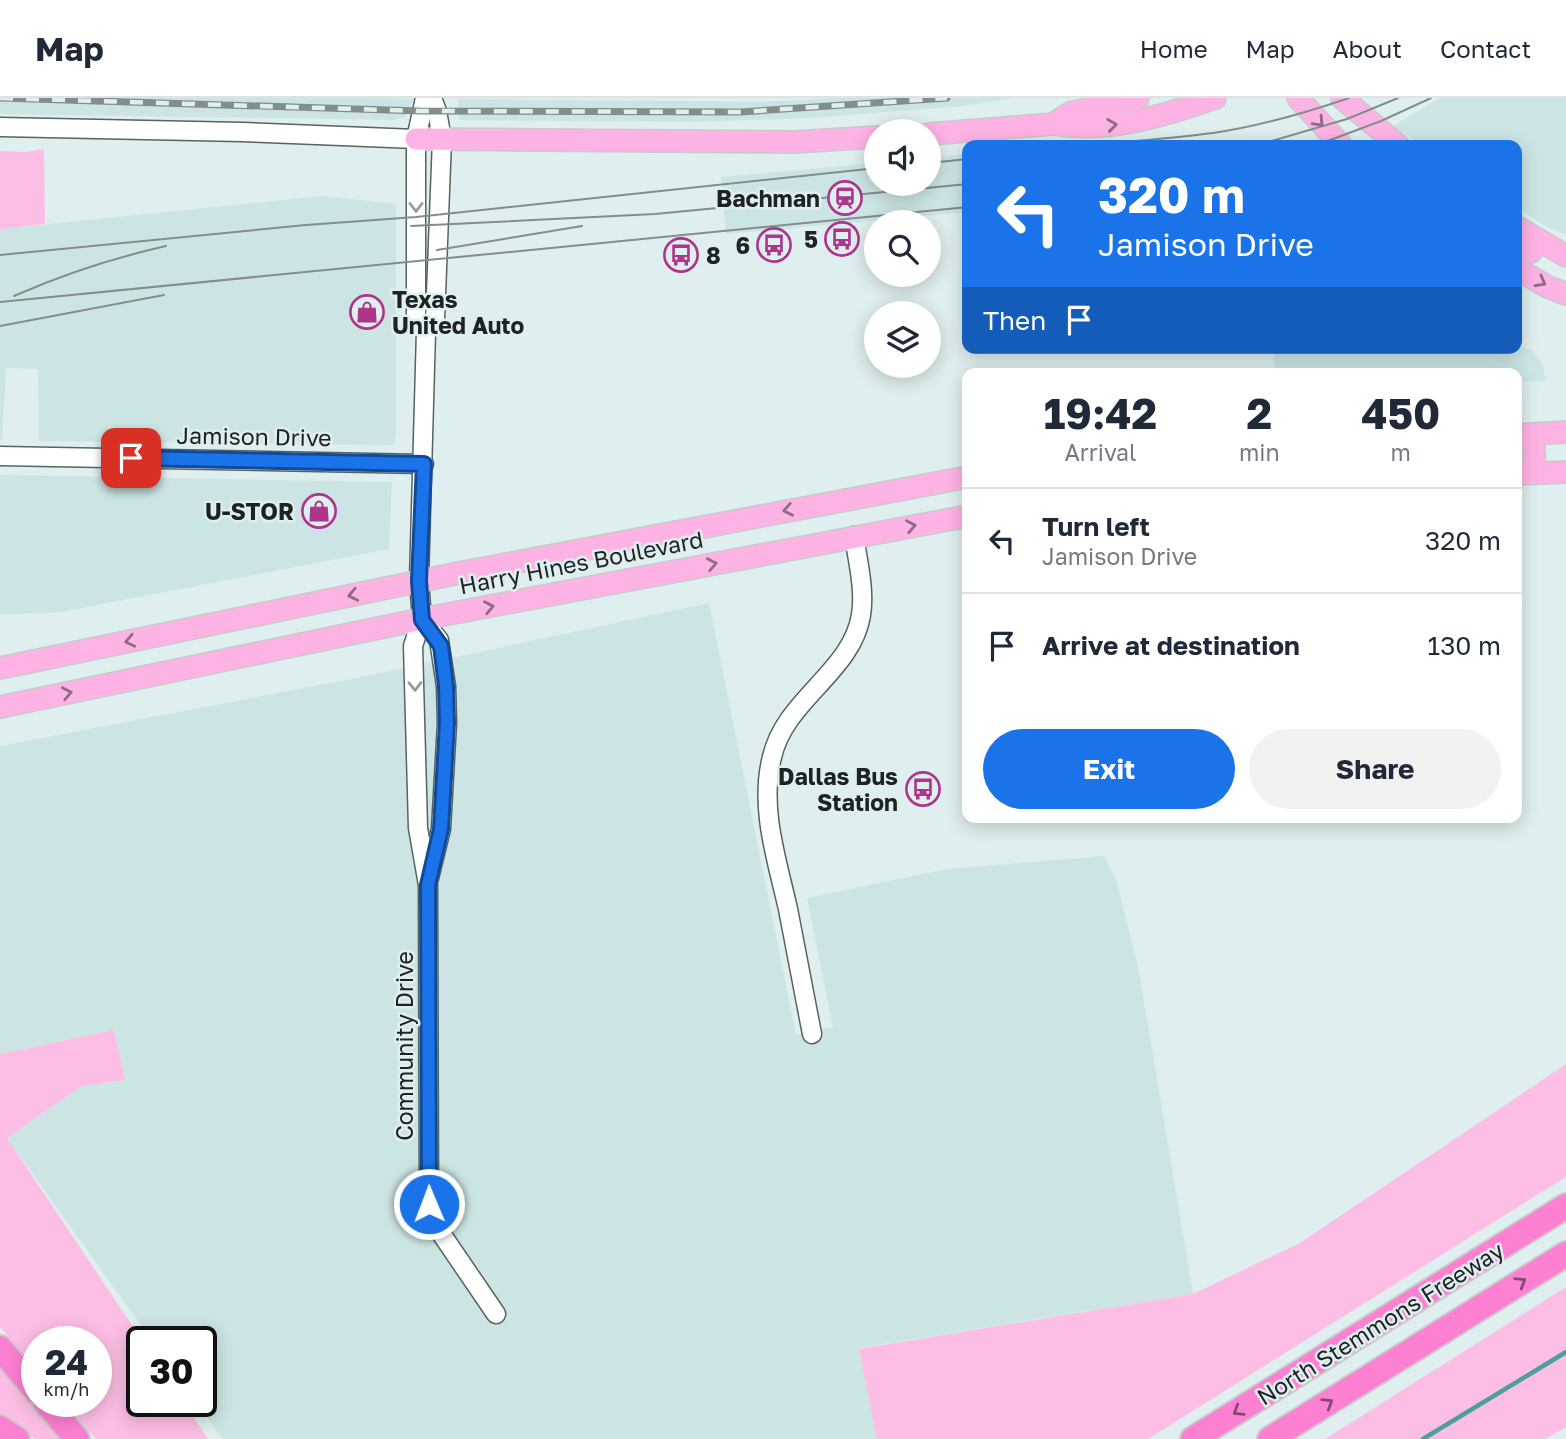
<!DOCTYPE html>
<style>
body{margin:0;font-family:"Golos Text",sans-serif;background:#f2f2f3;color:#1f2937;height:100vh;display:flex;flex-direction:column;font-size:26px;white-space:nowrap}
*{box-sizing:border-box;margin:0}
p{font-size:23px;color:#747a83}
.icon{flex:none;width:38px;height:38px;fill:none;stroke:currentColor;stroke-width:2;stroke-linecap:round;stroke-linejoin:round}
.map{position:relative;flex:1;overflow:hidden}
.side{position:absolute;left:962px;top:270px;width:560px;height:455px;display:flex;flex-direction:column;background:#fff;border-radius:14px;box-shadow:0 4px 18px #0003}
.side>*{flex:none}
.hud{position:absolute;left:962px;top:42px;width:560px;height:214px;border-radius:14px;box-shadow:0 4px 18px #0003;background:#1a73e8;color:#fff;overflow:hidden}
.tools{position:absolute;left:864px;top:21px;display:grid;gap:14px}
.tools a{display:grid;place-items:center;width:77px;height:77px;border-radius:50%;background:#fff;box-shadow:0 4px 18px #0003;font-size:35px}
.speed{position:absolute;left:21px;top:1228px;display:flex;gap:14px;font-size:35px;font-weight:700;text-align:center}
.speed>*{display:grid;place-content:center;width:91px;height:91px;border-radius:50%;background:#fff;box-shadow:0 4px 18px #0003;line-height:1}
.speed small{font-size:18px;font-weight:400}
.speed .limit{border:4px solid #111;border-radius:10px;background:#fff;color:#111}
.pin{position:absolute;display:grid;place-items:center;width:60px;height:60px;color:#fff;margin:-30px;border-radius:14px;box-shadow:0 4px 10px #0006}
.me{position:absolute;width:77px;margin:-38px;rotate:359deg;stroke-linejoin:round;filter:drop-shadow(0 0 5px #0008)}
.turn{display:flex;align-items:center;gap:24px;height:147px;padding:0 21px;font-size:32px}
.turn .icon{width:91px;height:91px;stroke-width:2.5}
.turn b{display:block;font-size:49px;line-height:60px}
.then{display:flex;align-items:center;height:66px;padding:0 21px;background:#0003;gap:14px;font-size:26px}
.eta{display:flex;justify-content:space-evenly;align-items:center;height:119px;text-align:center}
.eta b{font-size:42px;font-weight:700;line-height:49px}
.primary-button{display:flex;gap:14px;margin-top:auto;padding:14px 21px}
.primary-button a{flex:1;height:80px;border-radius:42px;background:#1a73e8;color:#fff;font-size:28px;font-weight:700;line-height:80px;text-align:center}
.primary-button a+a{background:#f2f2f3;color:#1f2937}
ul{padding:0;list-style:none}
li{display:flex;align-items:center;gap:21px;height:105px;padding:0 21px;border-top:2px solid #e0e1e3}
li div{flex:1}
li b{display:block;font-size:26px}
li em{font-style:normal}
header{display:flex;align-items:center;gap:42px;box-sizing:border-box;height:98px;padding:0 35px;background:#fff;border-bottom:2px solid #e0e1e3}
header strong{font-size:33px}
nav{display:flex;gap:38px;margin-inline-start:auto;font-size:24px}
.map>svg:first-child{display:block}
.built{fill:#cce5e4}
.green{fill:#fcbee4}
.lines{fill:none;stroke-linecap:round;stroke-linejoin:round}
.stream{stroke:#4c9e9f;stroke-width:4.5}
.minor-casing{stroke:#566363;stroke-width:21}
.major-casing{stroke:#c9caca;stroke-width:24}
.highway-casing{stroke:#c9caca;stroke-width:28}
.minor{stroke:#fff;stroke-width:18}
.major{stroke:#feb3e5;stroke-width:21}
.highway{stroke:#fd80d3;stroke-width:24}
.tram{stroke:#838d8d;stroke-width:2}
.rail-casing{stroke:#838d8d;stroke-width:7}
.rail{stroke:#dfeeee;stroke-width:4.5;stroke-dasharray:13;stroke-linecap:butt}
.oneway{stroke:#8e6a84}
.oneway2{stroke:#999c9c}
.oneway3{stroke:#824c72}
.route-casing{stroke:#114b97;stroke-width:18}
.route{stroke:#1a73e8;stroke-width:12}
.labels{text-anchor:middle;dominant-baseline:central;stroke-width:5;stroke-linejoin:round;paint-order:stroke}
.poi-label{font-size:23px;font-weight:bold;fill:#1d2222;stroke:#dfeeee;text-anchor:end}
.street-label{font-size:23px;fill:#1d2222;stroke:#dfeeee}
</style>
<header>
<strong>Map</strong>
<nav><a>Home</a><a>Map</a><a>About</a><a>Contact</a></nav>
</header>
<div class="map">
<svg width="1566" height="1341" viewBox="0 0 1566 1341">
<rect width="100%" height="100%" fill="#dfeeee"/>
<g class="built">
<polygon points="0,0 365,0 413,1 405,19 395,22 0,16"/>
<polygon points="838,0 1014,0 963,8 810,20 695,24 459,22 458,1 762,4"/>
<polygon points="1440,0 1566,0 1566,137 1547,129 1517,109 1517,47 1423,47 1393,28"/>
<polygon points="968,56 968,114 726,136 721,79 877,65 877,86 929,86 929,60"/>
<polygon points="323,98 396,106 396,339 393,347 39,343 38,271 6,270 2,342 0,342 0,131"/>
<polygon points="1518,200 1521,248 1533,253 1543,267 1546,283 1517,284 1517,275 1275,275 1273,250 1517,250"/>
<polygon points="0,377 392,384 389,451 61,514 0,517"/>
<polygon points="709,505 796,937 833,929 807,800 947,771 1104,758 1116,782 1138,868 1193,1196 859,1250 877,1341 223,1341 196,1304 201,1304 201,1244 153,1244 7,1040 82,988 124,982 114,932 0,956 0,648 357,580"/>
</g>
<g class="green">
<polygon points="44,51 45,126 0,131 0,53 25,54"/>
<polygon points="114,932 125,982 82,988 7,1040 143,1244 142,1304 183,1304 208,1341 96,1341 64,1304 96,1304 96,1244 37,1244 37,1272 0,1229 0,956"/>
<polygon points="1566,966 1566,1079 1148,1341 877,1341 859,1251 1193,1196 1300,1145"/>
<polygon points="1566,1189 1566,1329 1545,1341 1325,1341"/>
<polygon points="0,1269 61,1341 35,1341 0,1320"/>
</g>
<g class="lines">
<polyline class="stream" points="1423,1341 1566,1254"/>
<g class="minor-casing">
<g id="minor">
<polyline points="425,0 416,41 416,224 426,233"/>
<polyline points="432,0 437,13 442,41 435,222 426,233 419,483 422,521 413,548 418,730 428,787 429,1106 434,1125 496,1216"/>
<polyline points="0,29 242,34 416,41"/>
<polyline points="0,358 424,366"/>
<polyline points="422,521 439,542 446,588 447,625 441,731 429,780"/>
<path d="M812,936C804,895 796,853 788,811C777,762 759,709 772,659C785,601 852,574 861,517C865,492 858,464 854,438"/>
</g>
</g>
<g class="major-casing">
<g id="major">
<polyline points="1298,0 1341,47"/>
<polyline points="1342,0 1398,47"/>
<polyline points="1053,26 1070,15 1138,0"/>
<path d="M929,36L1053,26C1108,35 1164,18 1215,0"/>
<polyline points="416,41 794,44 877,39"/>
<polyline points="1517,129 1566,158"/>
<polyline points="1517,150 1524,154 1531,154 1540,143"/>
<polyline points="1517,171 1548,189 1566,196"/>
<polyline points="1533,336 1535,375"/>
<polyline points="1517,337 1566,334"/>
<polyline points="1517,376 1566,374"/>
<polyline points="0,570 454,476 968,379"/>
<polyline points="0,609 422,521 968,418"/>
</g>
</g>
<g class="highway-casing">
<g id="highway">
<polyline points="0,1250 37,1294"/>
<polyline points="45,1304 77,1341"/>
<polyline points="0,1330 17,1341"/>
<polyline points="1193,1341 1566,1108"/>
<polyline points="1270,1341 1566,1156"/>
</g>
</g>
<use href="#minor" class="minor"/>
<use href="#major" class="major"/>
<use href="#highway" class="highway"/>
<g class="tram">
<path d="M1095,47C1134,43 1174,40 1213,35C1260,28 1305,15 1349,0"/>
<polyline points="1258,47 1347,21 1398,0"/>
<polyline points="1317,47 1381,23 1431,0"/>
<polyline points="929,65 968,61"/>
<polyline points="411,128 655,116 968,86"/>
<polyline points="437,152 582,128"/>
<polyline points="0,157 306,127 416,119 877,70"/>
<path d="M14,198C64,176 113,160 166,148"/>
<polyline points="0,204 968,109"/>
<polyline points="0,228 164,197"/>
</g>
<g class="rail-casing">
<polyline id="rail" points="0,0 420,13 741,14 947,0"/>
</g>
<use href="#rail" class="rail"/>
</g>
<defs><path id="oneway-chevron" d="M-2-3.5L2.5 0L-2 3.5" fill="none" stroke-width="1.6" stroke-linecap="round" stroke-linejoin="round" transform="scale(1.75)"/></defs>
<g class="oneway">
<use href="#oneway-chevron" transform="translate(1319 24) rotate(47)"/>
<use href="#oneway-chevron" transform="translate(1112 27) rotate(-8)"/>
<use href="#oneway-chevron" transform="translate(1541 184) rotate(29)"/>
<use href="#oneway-chevron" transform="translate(788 412) rotate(169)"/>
<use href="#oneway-chevron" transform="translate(911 428) rotate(-11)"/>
<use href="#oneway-chevron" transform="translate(712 466) rotate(-11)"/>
<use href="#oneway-chevron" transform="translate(353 497) rotate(168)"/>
<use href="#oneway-chevron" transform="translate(489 509) rotate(-11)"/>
<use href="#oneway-chevron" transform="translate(130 543) rotate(168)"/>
<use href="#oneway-chevron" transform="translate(67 595) rotate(-11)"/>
</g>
<g class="oneway2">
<use href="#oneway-chevron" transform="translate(416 109) rotate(90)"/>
<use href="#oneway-chevron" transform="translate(415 588) rotate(89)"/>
</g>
<g class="oneway3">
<use href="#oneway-chevron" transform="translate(1521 1184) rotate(-32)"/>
<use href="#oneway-chevron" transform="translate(1328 1305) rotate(-32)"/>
<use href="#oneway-chevron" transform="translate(1238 1313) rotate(148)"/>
</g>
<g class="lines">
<g class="route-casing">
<polyline id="route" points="131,360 424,366 419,483 422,522 441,548 446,588 447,625 441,731 428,787 429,1106"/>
</g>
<use href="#route" class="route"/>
</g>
<defs>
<g id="station-ring" transform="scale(1.75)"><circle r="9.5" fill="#dfeeee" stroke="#ad358a" stroke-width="1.5"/><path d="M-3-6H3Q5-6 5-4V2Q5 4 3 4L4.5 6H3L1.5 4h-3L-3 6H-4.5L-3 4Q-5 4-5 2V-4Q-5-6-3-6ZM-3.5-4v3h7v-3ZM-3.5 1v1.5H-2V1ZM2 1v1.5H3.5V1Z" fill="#ad358a"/></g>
<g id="bus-ring" transform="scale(1.75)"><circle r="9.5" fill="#dfeeee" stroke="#ad358a" stroke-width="1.5"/><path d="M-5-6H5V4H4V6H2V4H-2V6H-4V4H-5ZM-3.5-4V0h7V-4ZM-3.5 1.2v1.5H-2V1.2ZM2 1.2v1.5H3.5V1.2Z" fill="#ad358a"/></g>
<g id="shop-ring" transform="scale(1.75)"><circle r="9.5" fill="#dfeeee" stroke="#ad358a" stroke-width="1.5"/><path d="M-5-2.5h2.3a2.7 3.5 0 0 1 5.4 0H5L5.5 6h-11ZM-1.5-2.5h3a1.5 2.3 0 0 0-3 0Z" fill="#ad358a"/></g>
</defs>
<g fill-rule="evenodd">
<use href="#station-ring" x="845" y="100"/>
<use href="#bus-ring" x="842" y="141"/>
<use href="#bus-ring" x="774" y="147"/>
<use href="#bus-ring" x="681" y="157"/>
<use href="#shop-ring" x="367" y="214"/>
<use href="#shop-ring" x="319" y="413"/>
<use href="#bus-ring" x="923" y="691"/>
</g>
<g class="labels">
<g class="poi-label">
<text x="820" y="100">Bachman</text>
<text x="818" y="141">5</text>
<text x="750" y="147">6</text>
<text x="706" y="157" text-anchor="start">8</text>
<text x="392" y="201" text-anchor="start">Texas<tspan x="392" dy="26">United Auto</tspan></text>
<text x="294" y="413">U-STOR</text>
<text x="898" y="678">Dallas Bus<tspan x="898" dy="26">Station</tspan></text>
</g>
<g class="street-label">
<text transform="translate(254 338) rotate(1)">Jamison Drive</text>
<text transform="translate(581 464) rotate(-11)">Harry Hines Boulevard</text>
<text transform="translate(404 948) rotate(-90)">Community Drive</text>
<text transform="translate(1380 1225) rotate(-32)">North Stemmons Freeway</text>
</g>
</g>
</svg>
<div class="tools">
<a><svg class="icon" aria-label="sound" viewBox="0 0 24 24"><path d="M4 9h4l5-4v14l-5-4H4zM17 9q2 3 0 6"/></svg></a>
<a><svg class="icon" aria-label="search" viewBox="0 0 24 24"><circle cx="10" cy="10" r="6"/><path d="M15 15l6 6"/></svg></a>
<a><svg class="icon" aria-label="layers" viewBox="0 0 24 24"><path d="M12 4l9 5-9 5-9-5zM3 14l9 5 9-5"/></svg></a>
</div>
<div class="speed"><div>24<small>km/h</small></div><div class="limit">30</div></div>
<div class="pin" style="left:131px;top:360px;background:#d93025"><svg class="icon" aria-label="arrive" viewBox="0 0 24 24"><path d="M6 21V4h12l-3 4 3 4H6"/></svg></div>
<svg class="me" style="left:429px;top:1106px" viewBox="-20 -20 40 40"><circle r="17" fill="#1a73e8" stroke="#fff" stroke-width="3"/><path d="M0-11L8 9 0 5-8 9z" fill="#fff"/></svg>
<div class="hud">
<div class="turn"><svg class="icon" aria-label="left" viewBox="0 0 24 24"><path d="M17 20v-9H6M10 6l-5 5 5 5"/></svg><div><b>320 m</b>Jamison Drive</div></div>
<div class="then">Then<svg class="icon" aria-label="arrive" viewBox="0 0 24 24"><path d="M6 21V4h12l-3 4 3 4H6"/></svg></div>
</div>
<section class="side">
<div class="eta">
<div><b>19:42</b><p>Arrival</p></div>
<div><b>2</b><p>min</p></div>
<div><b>450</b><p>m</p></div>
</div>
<ul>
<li><svg class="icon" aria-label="left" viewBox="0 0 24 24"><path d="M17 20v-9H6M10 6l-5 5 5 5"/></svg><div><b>Turn left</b><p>Jamison Drive</p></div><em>320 m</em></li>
<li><svg class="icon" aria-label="arrive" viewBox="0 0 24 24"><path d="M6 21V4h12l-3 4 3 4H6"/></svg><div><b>Arrive at destination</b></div><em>130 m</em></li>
</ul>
<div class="primary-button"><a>Exit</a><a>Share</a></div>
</section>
</div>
